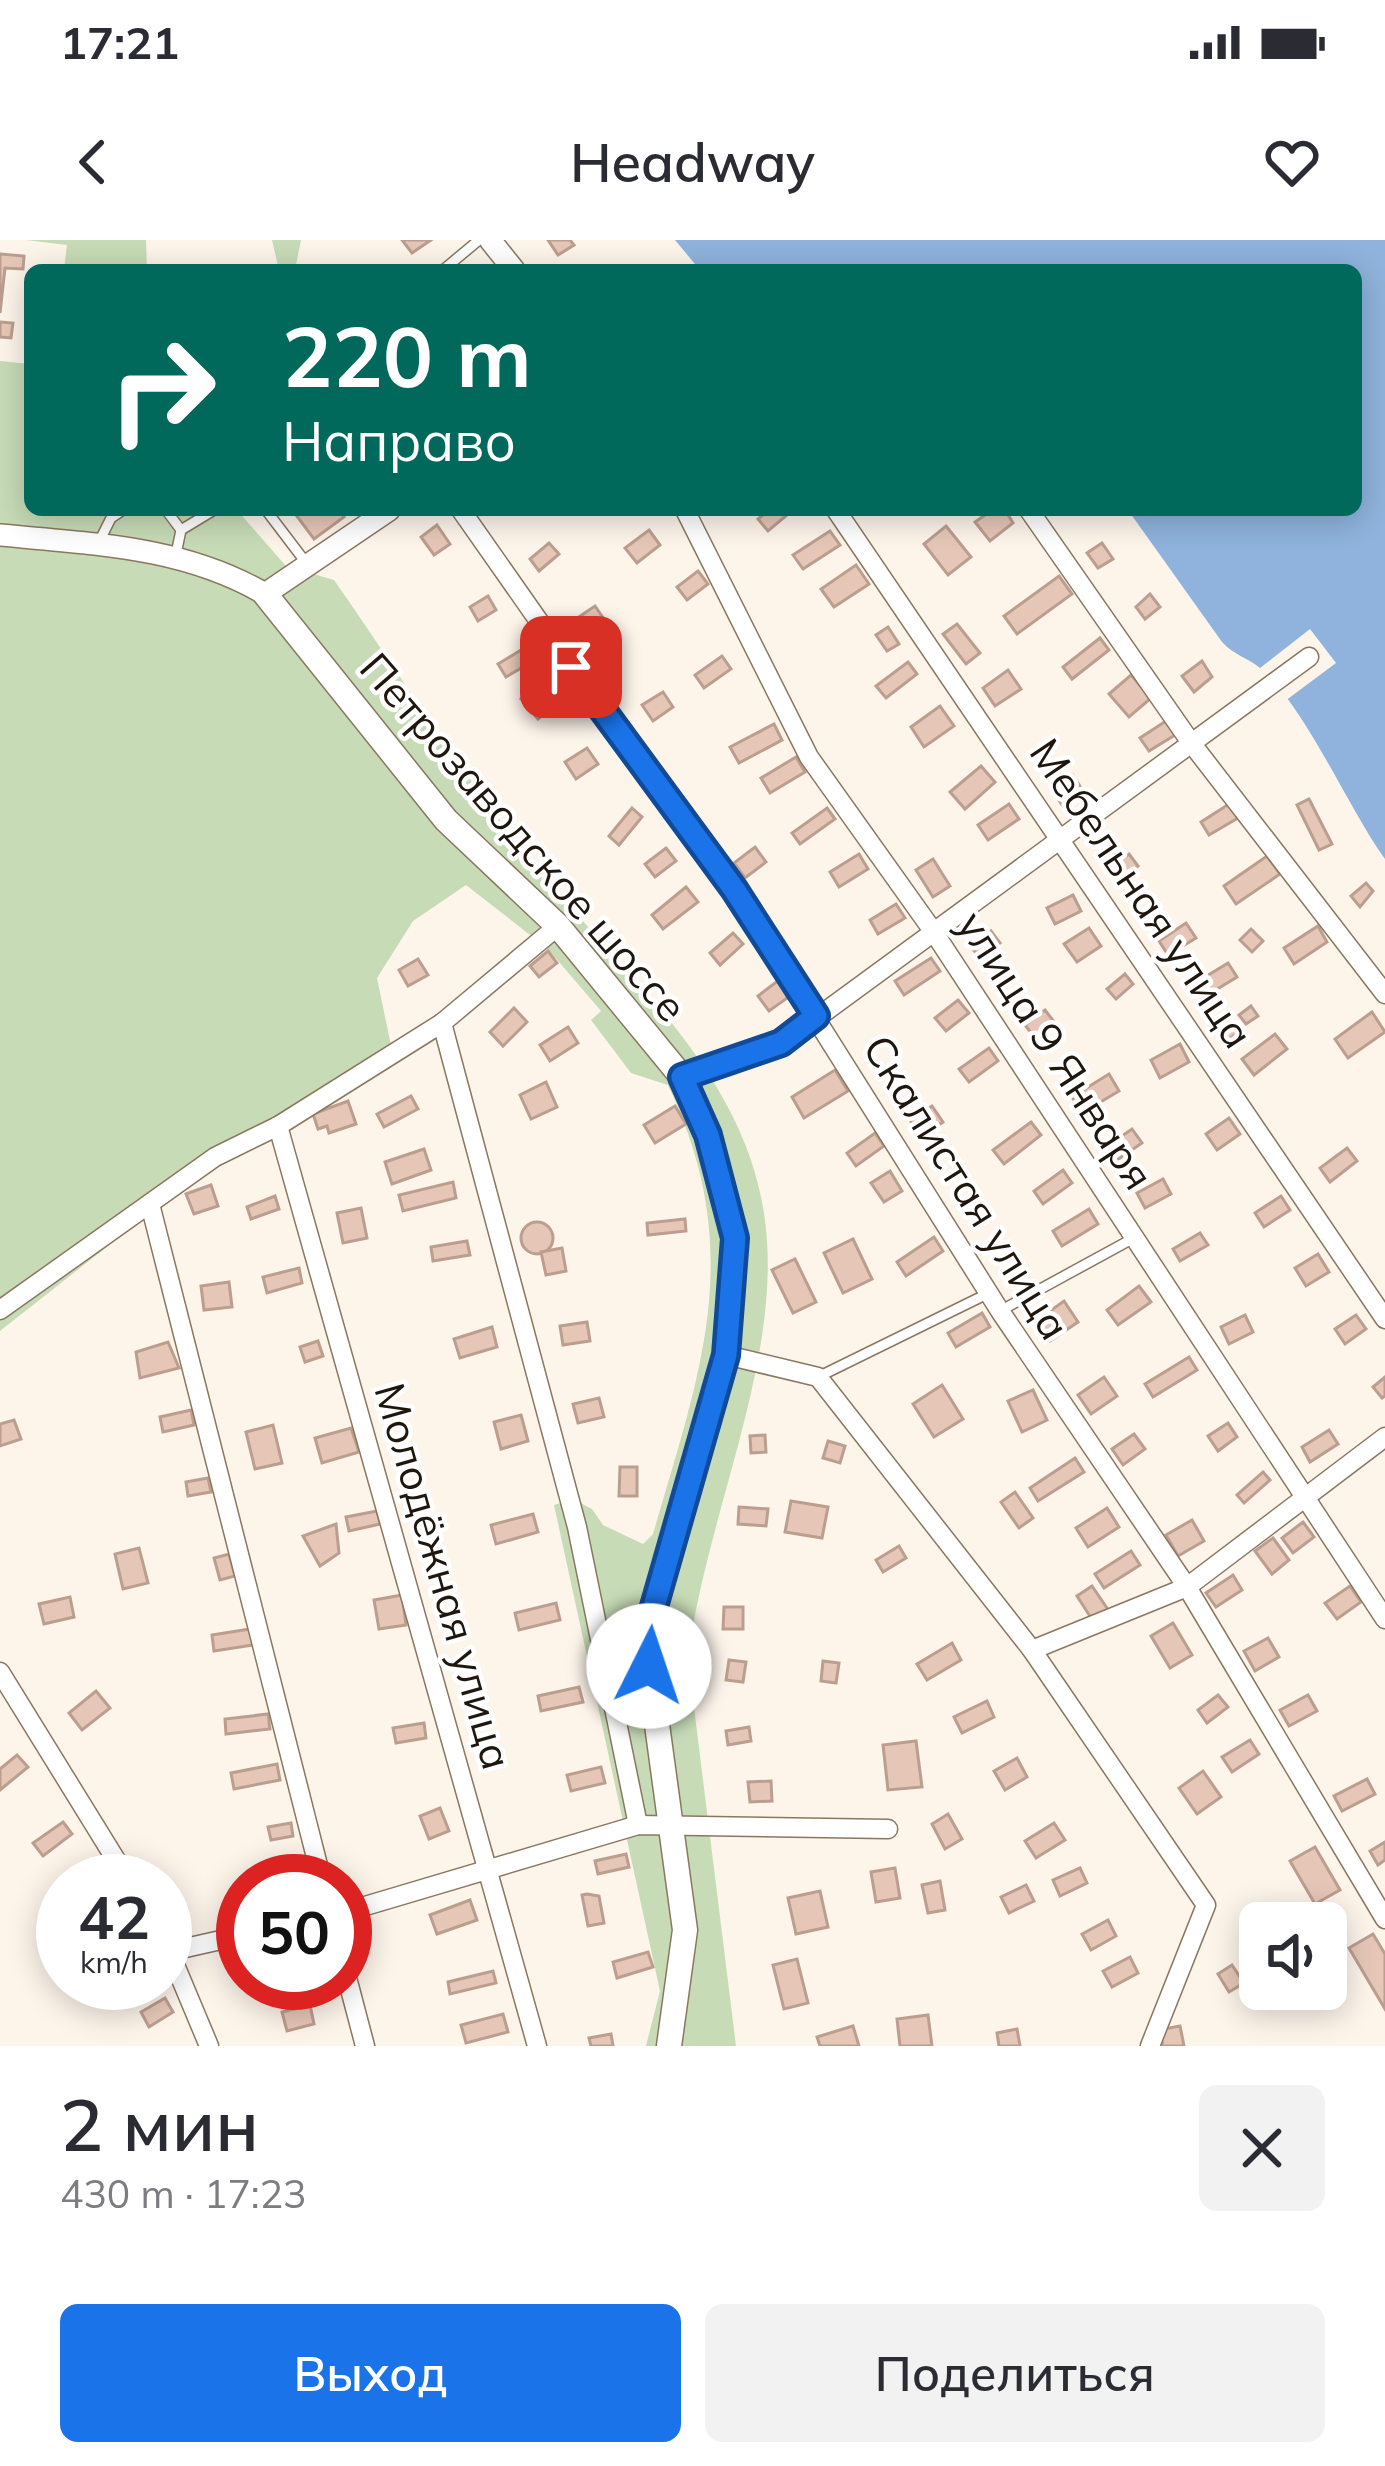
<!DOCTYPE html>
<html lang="ru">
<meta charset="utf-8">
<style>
body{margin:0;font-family:Mulish,sans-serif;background:#f2f2f3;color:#2b2b33;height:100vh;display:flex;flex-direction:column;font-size:45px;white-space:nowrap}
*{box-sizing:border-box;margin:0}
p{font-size:39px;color:#7c7c81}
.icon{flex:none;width:66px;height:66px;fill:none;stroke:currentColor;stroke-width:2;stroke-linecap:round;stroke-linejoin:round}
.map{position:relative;height:1806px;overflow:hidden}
.drawer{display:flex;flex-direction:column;background:#fff;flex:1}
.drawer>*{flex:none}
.banner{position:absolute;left:24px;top:24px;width:1338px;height:252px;border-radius:18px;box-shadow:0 6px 30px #0003;background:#00695c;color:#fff;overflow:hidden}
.tools{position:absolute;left:1239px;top:1662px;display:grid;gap:24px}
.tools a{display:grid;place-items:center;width:108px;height:108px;border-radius:18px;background:#fff;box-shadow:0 6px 30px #0003;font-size:60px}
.speed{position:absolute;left:36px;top:1614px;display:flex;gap:24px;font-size:60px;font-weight:700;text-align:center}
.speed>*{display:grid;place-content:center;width:156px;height:156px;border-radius:50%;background:#fff;box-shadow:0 6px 30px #0003;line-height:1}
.speed small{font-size:30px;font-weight:400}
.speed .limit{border:18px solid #d22;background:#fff;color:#111}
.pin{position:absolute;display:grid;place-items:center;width:102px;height:102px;color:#fff;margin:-51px;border-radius:24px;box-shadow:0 6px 18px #0006}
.me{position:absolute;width:132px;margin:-66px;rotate:4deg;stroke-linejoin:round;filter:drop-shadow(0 0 9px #0008)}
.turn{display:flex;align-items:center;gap:42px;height:252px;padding:0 60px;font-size:54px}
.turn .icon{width:156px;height:156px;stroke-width:2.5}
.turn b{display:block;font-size:84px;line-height:102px}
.round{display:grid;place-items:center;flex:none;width:126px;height:126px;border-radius:18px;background:#f2f2f3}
.summary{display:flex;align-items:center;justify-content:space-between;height:204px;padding:0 60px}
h1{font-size:72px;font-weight:600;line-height:90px}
.button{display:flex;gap:24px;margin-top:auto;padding:24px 60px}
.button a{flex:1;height:138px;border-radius:18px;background:#1a73e8;color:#fff;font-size:48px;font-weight:600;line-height:138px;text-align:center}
.button a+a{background:#f2f2f3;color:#2b2b33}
.status{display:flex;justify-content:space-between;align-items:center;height:84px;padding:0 60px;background:#fff;direction:ltr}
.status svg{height:33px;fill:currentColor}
header{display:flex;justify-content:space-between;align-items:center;height:156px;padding:0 60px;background:#fff;font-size:54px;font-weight:600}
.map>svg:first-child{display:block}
.green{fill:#c7dbb7}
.water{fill:#8fb3dc}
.pier{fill:#fdf4ea}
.building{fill:#e6c7b7;stroke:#bc9e8f;stroke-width:3}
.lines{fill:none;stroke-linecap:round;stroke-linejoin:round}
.service-casing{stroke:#8b7760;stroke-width:12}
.minor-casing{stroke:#8b7760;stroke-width:21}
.tertiary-casing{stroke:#8b7760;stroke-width:24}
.secondary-casing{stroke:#8b7760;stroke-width:27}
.service{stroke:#fff;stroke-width:9}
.minor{stroke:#fff;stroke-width:18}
.tertiary{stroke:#fff;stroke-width:21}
.secondary{stroke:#fff;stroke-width:24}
.route-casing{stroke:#114b97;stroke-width:30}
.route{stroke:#1a73e8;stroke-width:21}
.labels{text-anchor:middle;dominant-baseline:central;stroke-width:9;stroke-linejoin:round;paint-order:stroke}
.street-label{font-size:42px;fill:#1f170e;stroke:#fff}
</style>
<div class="status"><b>17:21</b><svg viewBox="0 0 49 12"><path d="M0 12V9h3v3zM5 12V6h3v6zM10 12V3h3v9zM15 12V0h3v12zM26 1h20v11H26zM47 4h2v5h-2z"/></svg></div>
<header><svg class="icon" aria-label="back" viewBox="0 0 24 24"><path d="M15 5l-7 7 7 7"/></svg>Headway<svg class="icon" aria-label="heart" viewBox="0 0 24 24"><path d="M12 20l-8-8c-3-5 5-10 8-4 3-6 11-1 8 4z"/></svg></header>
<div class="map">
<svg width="1385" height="1806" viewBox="0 0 1385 1806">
<rect width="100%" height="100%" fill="#fdf4ea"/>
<g class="green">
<polygon points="26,0 146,0 147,30 64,30 67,5"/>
<polygon points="272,0 301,0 295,30 279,30"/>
<path d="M0,121L30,124V270H237L286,326L334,340C400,434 461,534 533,623C626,739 757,840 767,1001C776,1135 704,1285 688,1419L736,1806H646L660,1751L554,1265L573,1259L592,1269L603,1285L643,1304L653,1294C701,1129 747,1012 668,845L631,833L591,780L601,771L548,709L466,645L413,681L377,738L394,820L179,950L0,1091Z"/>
</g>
<path class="water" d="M675,0H1385V619C1348,568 1305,466 1260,428C1248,418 1234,415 1222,402L1128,270H1356V30H700Z"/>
<polygon class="pier" points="1310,389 1336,423 1285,461 1260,428"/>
<g class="building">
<polygon points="402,0 431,0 412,13"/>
<polygon points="548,0 570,0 574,5 558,15"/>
<polygon points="0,14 24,16 23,29 5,28 0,73"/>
<polygon points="0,82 13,83 11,98 0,97"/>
<polygon points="339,270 344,277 314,299 293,271"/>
<polygon points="769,270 793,270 768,291 758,279"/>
<polygon points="992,270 1005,270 1013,283 990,301 975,282"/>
<polygon points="437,285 450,304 434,315 421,297"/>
<polygon points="946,286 971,317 948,335 924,304"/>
<polygon points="649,290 660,305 637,323 625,308"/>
<polygon points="830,291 840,305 803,329 793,315"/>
<polygon points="549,303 559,314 539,331 530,319"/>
<polygon points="1102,303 1113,319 1098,328 1087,313"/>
<polygon points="856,325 869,344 834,367 821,349"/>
<polygon points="698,331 708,344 687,360 677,347"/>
<polygon points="1059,336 1072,354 1017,394 1004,376"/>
<polygon points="1150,354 1160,367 1145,379 1136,367"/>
<polygon points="488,356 496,370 478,381 470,367"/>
<polygon points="595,366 604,379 585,392 576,379"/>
<polygon points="957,384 980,413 966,424 943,394"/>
<polygon points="888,387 899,404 887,411 876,395"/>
<polygon points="613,398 620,408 606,419 598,410"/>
<polygon points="1100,398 1109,410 1072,439 1063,427"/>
<polygon points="526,407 535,420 506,437 498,424"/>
<polygon points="722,416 731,429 704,448 695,435"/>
<polygon points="1202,421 1212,437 1194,452 1182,436"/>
<polygon points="908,422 917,434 886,458 876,446"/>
<polygon points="1008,430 1021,449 995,466 983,448"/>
<polygon points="1131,435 1151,458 1129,477 1109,454"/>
<polygon points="545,439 562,460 538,479 521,459"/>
<polygon points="663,452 673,467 653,481 642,465"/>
<polygon points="940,466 954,486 924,507 911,487"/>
<polygon points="1166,481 1175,495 1149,511 1140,498"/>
<polygon points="774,484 782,500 739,523 730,507"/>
<polygon points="587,508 598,524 576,539 565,522"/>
<polygon points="796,517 805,532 770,553 761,538"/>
<polygon points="981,526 995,542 965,569 950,552"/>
<polygon points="1073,535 1083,551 1062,565 1051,548"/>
<polygon points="1309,559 1332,604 1319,610 1297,565"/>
<polygon points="1009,564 1019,579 988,600 978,585"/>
<polygon points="1229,564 1238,578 1209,595 1201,582"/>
<polygon points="632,568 642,577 619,605 609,596"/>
<polygon points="827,568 835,579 800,604 792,593"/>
<polygon points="755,607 766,622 745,638 734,623"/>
<polygon points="666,608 676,621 655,637 645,624"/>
<polygon points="859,614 868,629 839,647 830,632"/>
<polygon points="1129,614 1138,626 1119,641 1110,628"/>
<polygon points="1267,616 1280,634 1236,664 1224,646"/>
<polygon points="933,619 950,646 933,657 916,630"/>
<polygon points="1366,643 1373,651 1360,667 1351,656"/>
<polygon points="686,647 698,662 663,689 652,675"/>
<polygon points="1073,655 1081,671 1055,684 1047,668"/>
<polygon points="896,664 905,678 878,694 870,680"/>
<polygon points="1186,683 1196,698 1168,715 1159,701"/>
<polygon points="1318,686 1327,702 1294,724 1284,708"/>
<polygon points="1089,688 1101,706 1077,722 1064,704"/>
<polygon points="1251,689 1263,701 1252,712 1240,700"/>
<polygon points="991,691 1000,703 980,718 971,707"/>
<polygon points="733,693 743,704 720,725 710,713"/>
<polygon points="548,711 557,723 539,737 530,726"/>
<polygon points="931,718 940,731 904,755 895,741"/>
<polygon points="418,719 428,735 408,746 399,730"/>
<polygon points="1228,723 1237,737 1201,759 1192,745"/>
<polygon points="1125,734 1133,744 1116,759 1107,749"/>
<polygon points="779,740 790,756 769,771 758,756"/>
<polygon points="958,760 969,773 946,791 935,778"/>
<polygon points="1251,766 1258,776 1246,784 1239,775"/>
<polygon points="514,768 527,782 503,806 490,792"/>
<polygon points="1045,770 1055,783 1035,798 1025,785"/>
<polygon points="1372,772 1385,792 1348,818 1335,799"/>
<polygon points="1229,782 1237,794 1224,802 1216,790"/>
<polygon points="568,787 578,803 550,821 540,805"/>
<polygon points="1275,794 1287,809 1254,835 1242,819"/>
<polygon points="1180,804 1189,822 1160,838 1151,820"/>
<polygon points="989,808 998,821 969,842 959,829"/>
<polygon points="835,830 848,851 804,878 792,857"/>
<polygon points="1109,834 1119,851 1082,873 1072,857"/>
<polygon points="546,842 557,867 531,879 520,855"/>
<polygon points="411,856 418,869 384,887 377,874"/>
<polygon points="348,861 356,884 329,893 327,886 318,889 313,874"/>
<polygon points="675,866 686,884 655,903 644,885"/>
<polygon points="932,866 943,882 921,897 910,880"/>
<polygon points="1229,878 1240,894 1217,910 1206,894"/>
<polygon points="1031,882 1041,895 1004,924 993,910"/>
<polygon points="1132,889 1142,903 1116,921 1106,907"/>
<polygon points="875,893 884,906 856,926 847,913"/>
<polygon points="1347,908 1357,921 1330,942 1320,928"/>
<polygon points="424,909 431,930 392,944 385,922"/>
<polygon points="1063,930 1072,943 1043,964 1034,951"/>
<polygon points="890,931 902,951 884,962 871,943"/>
<polygon points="1163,939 1171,954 1145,968 1137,953"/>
<polygon points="453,942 456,958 403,971 399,955"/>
<polygon points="211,945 218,966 194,974 186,954"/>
<polygon points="275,956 279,969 251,979 247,967"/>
<polygon points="1281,956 1290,970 1264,987 1255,973"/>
<polygon points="361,968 367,998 343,1003 337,973"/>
<polygon points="1089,969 1098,984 1062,1006 1053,991"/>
<polygon points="685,979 686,991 648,995 647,983"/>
<circle cx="537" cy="998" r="16"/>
<polygon points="1200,993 1208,1005 1180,1021 1173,1009"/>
<polygon points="934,997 943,1011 906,1036 897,1022"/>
<polygon points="853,999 872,1039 843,1053 824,1013"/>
<polygon points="467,1001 470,1015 433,1021 431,1007"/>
<polygon points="562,1008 566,1031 546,1035 541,1012"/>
<polygon points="1318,1014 1329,1032 1306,1046 1295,1028"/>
<polygon points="795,1019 816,1062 793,1073 772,1030"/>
<polygon points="299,1028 302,1043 267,1053 263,1037"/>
<polygon points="229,1042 232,1067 204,1070 201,1046"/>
<polygon points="1139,1046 1151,1062 1118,1085 1107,1070"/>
<polygon points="1064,1061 1078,1082 1050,1101 1036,1081"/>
<polygon points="982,1073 990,1087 956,1107 948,1093"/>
<polygon points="1245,1075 1253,1092 1229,1104 1221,1087"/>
<polygon points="1356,1075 1366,1089 1345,1104 1335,1089"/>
<polygon points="587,1082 590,1101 563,1105 560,1086"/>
<polygon points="492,1087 497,1107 460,1118 454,1099"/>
<polygon points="318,1101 323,1116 305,1122 300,1107"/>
<polygon points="168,1102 179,1128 140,1138 136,1112"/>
<polygon points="1189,1117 1197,1130 1153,1157 1145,1144"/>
<polygon points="1104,1137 1117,1156 1091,1174 1078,1155"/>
<polygon points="1385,1137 1385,1156 1382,1158 1373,1147"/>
<polygon points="942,1145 963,1179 934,1197 913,1164"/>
<polygon points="1033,1150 1047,1180 1022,1192 1008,1161"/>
<polygon points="599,1158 604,1177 578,1183 573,1164"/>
<polygon points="191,1170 194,1185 163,1192 160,1177"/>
<polygon points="521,1175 528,1201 501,1209 494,1182"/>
<polygon points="14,1180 21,1199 0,1206 0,1184"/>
<polygon points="1228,1183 1237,1197 1218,1211 1208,1196"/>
<polygon points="273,1185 282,1223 255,1229 246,1192"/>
<polygon points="351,1188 359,1212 322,1223 315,1198"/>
<polygon points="1329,1190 1338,1204 1310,1222 1302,1207"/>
<polygon points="1134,1194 1145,1209 1123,1225 1112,1209"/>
<polygon points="765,1195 766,1212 751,1213 750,1196"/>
<polygon points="828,1201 845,1206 840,1223 823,1218"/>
<polygon points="1075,1218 1084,1232 1038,1261 1030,1248"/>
<polygon points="620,1227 637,1227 637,1256 619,1256"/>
<polygon points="1263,1232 1270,1240 1244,1263 1237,1255"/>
<polygon points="208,1238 211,1252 188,1256 186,1242"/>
<polygon points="1015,1252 1033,1278 1019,1288 1001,1262"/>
<polygon points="791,1261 828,1267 822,1298 785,1292"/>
<polygon points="739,1267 768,1269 766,1286 738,1284"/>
<polygon points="1107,1268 1119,1287 1088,1307 1076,1288"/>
<polygon points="377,1271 380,1284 349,1291 346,1277"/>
<polygon points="533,1274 538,1292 496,1304 491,1285"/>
<polygon points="1192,1280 1204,1301 1178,1316 1166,1295"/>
<polygon points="1303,1282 1314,1297 1293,1313 1282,1298"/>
<polygon points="336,1284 339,1313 320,1326 303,1296"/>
<polygon points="1273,1298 1289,1320 1272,1334 1255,1311"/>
<polygon points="899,1306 906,1318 883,1332 876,1320"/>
<polygon points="139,1308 148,1343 123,1349 115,1314"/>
<polygon points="1131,1311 1140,1325 1104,1348 1095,1334"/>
<polygon points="229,1314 235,1336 220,1340 214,1318"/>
<polygon points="1233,1335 1242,1350 1216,1367 1206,1353"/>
<polygon points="1092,1346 1109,1371 1093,1381 1077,1356"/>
<polygon points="1350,1346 1361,1362 1337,1379 1325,1363"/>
<polygon points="402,1355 406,1385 379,1389 374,1360"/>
<polygon points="70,1357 74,1377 44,1384 39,1364"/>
<polygon points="556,1363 560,1380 519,1390 515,1373"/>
<polygon points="724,1367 743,1367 743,1389 723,1389"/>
<polygon points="1173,1383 1192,1415 1170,1428 1151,1396"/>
<polygon points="250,1389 253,1405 214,1411 212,1395"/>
<polygon points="1268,1398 1279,1417 1255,1431 1244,1411"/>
<polygon points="952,1403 961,1420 927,1440 917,1424"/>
<polygon points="729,1420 746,1422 743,1442 726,1440"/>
<polygon points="823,1421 839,1423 836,1443 821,1441"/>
<polygon points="579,1447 583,1462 541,1471 538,1456"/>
<polygon points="96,1451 110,1468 82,1490 69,1473"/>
<polygon points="1218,1455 1228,1467 1207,1483 1198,1470"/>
<polygon points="1308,1455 1317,1471 1289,1486 1280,1470"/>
<polygon points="987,1461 994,1477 962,1493 954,1477"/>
<polygon points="268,1474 270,1489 226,1494 225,1479"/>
<polygon points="424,1483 426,1498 396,1503 393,1488"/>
<polygon points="749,1487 751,1501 728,1505 726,1491"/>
<polygon points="1250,1500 1259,1514 1232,1532 1222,1517"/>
<polygon points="916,1501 922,1547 888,1550 883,1505"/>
<polygon points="17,1515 28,1527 0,1550 0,1529"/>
<polygon points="1017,1518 1027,1537 1005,1550 994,1531"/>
<polygon points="277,1524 280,1540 234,1549 231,1533"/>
<polygon points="601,1527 605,1543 571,1551 567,1535"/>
<polygon points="1203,1531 1221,1557 1197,1574 1179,1548"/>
<polygon points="1367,1539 1375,1554 1342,1571 1334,1556"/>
<polygon points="771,1541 772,1561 750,1562 748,1542"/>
<polygon points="440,1568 449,1591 429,1599 420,1576"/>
<polygon points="948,1574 962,1599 945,1609 932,1584"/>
<polygon points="63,1582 72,1594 43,1616 33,1603"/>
<polygon points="291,1583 293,1596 271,1600 268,1587"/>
<polygon points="1054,1583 1065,1600 1036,1618 1025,1601"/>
<polygon points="1385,1602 1385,1620 1378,1625 1370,1611"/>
<polygon points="1315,1607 1340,1650 1315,1664 1290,1621"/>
<polygon points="626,1614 629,1627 598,1634 595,1621"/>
<polygon points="895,1628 900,1658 876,1662 871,1632"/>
<polygon points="1080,1628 1087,1643 1060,1656 1053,1640"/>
<polygon points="302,1634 302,1641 272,1641 271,1636"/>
<polygon points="940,1641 945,1670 928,1673 922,1645"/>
<polygon points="1026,1645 1034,1661 1009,1673 1001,1657"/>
<polygon points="820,1651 828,1687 796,1694 788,1658"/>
<polygon points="587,1654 599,1656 604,1683 588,1686 582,1655"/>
<polygon points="470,1660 477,1680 437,1694 430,1675"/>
<polygon points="1108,1680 1116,1696 1091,1710 1082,1694"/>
<polygon points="1373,1694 1385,1714 1385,1769 1349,1708"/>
<polygon points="648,1712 653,1727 617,1738 613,1722"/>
<polygon points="243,1713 243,1729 229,1732 226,1716"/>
<polygon points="1130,1717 1138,1733 1112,1747 1103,1731"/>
<polygon points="797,1719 808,1763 784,1769 773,1725"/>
<polygon points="1232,1725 1244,1743 1229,1752 1218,1734"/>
<polygon points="493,1731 496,1743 450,1754 448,1742"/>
<polygon points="165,1758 173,1772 149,1787 141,1772"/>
<polygon points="310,1765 314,1784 287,1791 282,1772"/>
<polygon points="503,1774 508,1792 466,1803 461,1785"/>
<polygon points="928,1775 932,1806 900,1806 897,1779"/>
<polygon points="853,1786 859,1806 820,1806 817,1797"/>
<polygon points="1180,1786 1184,1806 1163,1806 1159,1790"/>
<polygon points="1017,1789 1020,1806 999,1806 997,1793"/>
<polygon points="611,1794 613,1806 591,1806 589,1798"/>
</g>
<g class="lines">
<g class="service-casing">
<g id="service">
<polyline points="443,30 479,0"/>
<polyline points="166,270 181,290"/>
<polyline points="266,270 307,324"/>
<polyline points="98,304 111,278 123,270"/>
<polyline points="176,314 181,290 214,270"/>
<polyline points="1000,1071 1132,999"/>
<polyline points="818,1137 989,1053"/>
</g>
</g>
<g class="minor-casing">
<g id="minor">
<polyline points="461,270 653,544 734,649 1000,1071 1187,1347 1385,1679"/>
<polyline points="685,270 809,517 933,691 1385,1379"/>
<polyline points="836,270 1385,1079"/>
<polyline points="1029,270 1192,504 1385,754"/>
<polyline points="442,783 577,1287 638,1585"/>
<polyline points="682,837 781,804 1309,417"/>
<polyline points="278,886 537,1806"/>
<polyline points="150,964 322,1641"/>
<polyline points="0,1070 215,917 278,886 442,783 558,686"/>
<polyline points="726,1115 818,1137 1032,1410 1206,1665 1150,1806"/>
<polyline points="1032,1410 1187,1347 1385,1197"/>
<polyline points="0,1432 129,1641"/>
<polyline points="345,1672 638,1585 888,1589"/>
<polyline points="165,1701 209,1806"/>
<polyline points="172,1711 243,1695"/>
<polyline points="345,1730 365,1806"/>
</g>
</g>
<g class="tertiary-casing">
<g id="tertiary">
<polyline points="490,0 514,30"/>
<path d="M0,295C93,304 183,306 265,354L389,270"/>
</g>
</g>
<g class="secondary-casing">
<polyline id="secondary" points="265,354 446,580 558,686 682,837 708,895 735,998 726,1115 653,1371 649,1426 685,1690 669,1806"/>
</g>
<use href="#service" class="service"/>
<use href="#minor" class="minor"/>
<use href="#tertiary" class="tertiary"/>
<use href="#secondary" class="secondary"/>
</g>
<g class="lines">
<g class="route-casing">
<polyline id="route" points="571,427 734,649 816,776 781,803 682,837 708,895 735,998 726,1115 653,1370 649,1426"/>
</g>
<use href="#route" class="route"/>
</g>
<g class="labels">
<g class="street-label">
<text transform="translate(524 597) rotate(49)">Петрозаводское шоссе</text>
<text transform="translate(1142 653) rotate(56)">Мебельная улица</text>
<text transform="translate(1056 810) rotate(57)">улица 9 Января</text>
<text transform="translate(967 947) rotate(58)">Скалистая улица</text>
<text transform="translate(444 1336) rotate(74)">Молодёжная улица</text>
</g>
</g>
</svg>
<div class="tools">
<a><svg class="icon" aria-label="sound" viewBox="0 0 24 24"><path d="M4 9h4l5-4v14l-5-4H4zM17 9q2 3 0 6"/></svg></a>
</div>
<div class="speed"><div>42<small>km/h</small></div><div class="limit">50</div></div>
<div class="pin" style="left:571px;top:427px;background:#d93025"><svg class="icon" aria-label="arrive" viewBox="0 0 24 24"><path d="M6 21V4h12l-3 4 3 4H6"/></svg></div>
<svg class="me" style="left:649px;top:1426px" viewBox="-20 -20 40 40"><circle r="19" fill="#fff"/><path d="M0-13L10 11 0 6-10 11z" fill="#1a73e8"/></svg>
<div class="banner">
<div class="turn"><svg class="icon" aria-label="right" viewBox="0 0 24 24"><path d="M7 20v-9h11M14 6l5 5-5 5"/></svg><div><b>220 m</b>Направо</div></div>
</div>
</div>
<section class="drawer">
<div class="summary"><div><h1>2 мин</h1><p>430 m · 17:23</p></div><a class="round"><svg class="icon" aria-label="close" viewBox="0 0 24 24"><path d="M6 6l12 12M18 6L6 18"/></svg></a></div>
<div class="button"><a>Выход</a><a>Поделиться</a></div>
</section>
